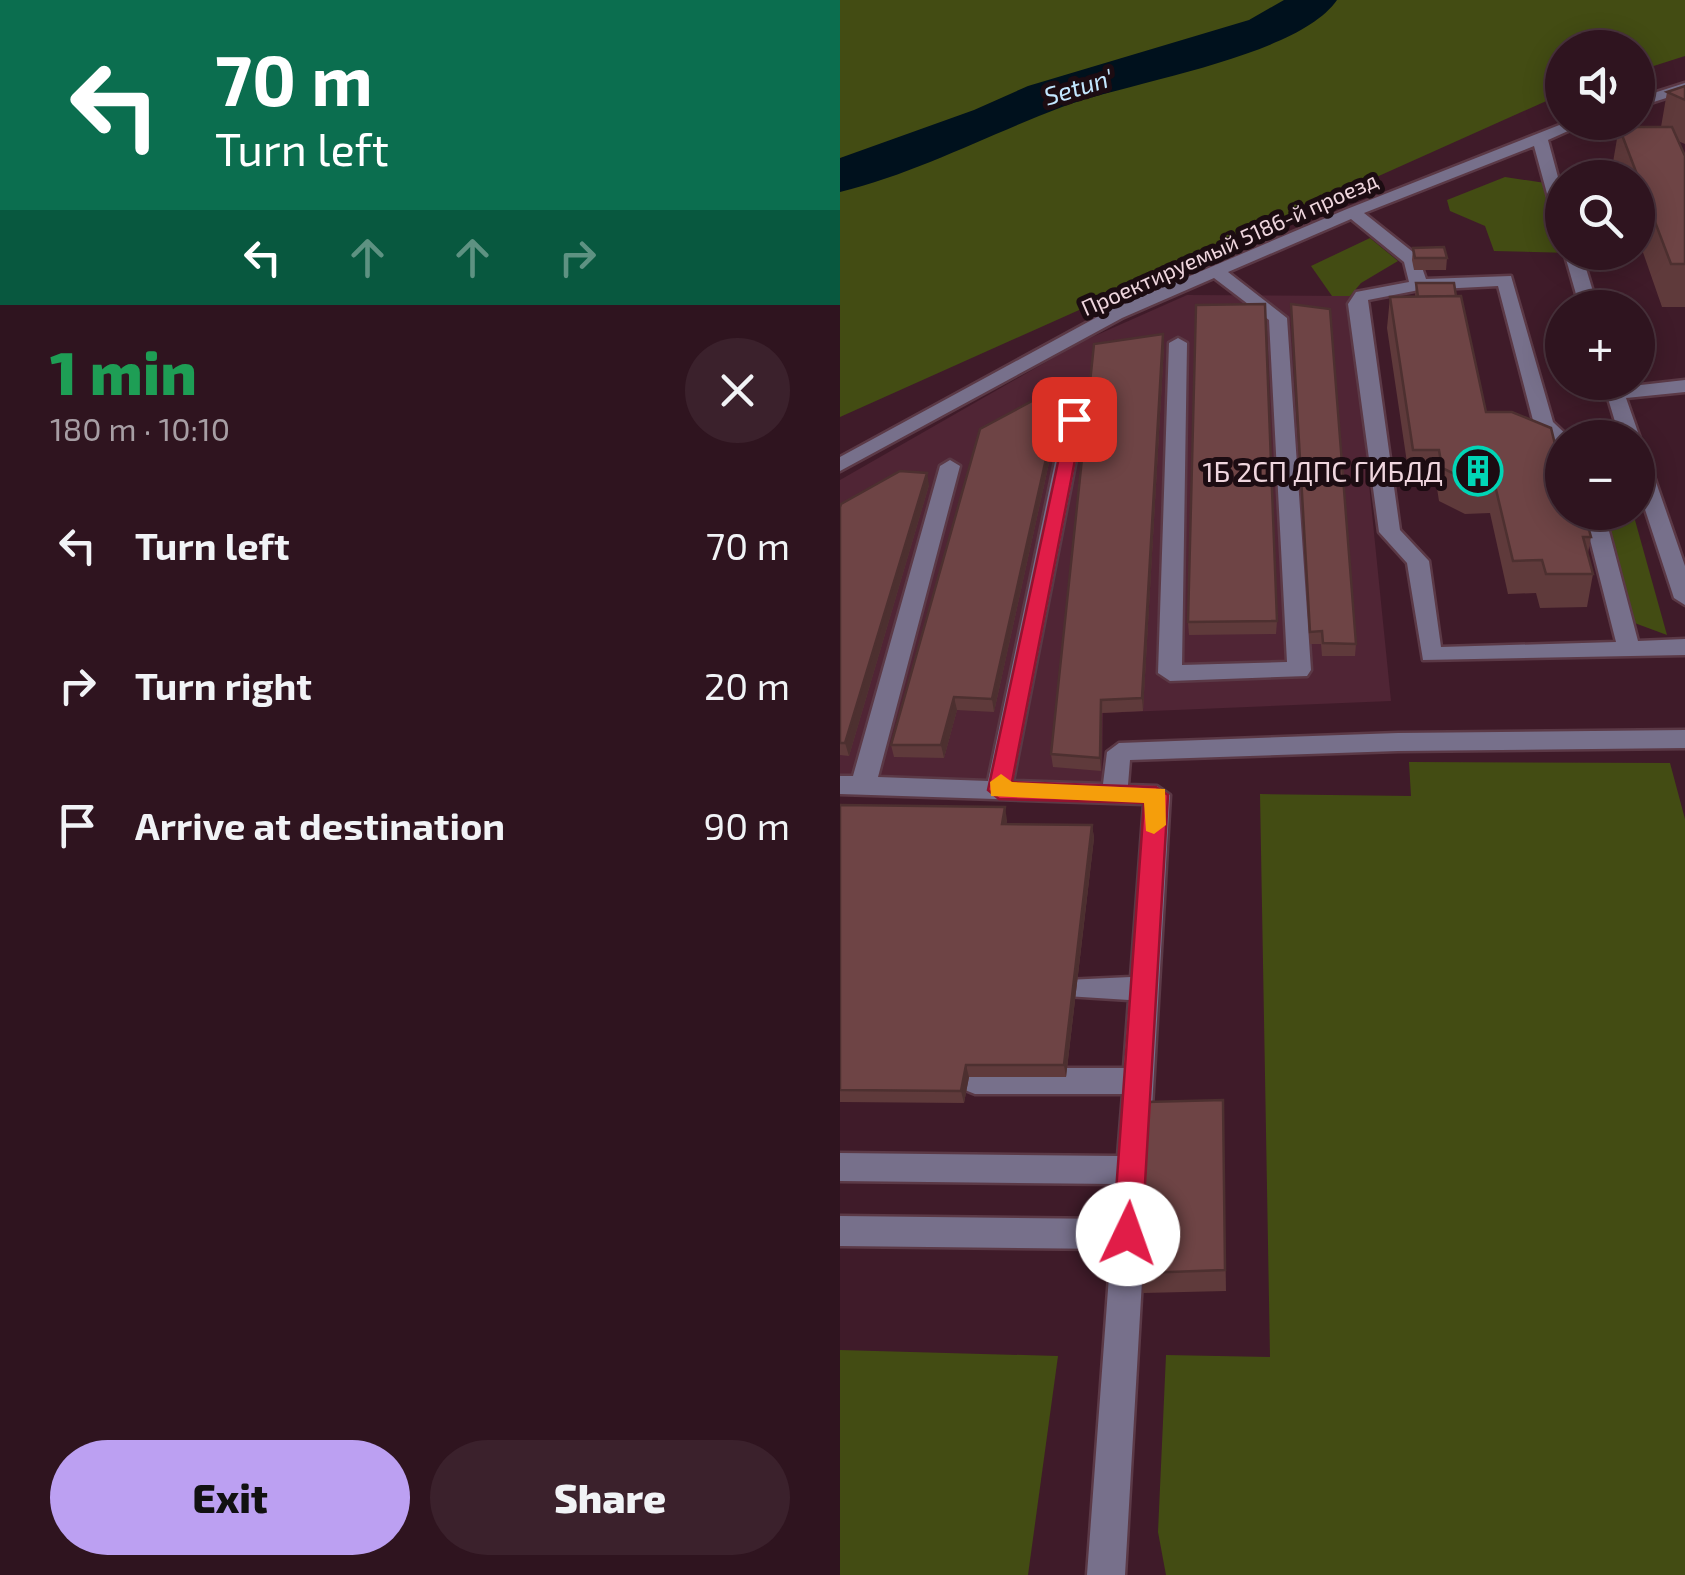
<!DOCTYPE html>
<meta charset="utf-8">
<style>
body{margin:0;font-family:"Exo 2",sans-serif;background:#3b212c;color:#f1f3f6;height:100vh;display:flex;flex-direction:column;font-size:38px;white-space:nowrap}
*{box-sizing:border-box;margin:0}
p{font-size:32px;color:#a79ea4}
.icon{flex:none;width:55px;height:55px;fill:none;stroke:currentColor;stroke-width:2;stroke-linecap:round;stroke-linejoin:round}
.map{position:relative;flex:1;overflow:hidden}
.sheet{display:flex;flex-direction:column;background:#2f141f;width:840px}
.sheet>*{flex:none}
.guide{background:#0b6e4f;color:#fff;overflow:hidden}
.tools{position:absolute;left:705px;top:30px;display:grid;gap:20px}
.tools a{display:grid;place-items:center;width:110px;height:110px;border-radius:50%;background:#2f141f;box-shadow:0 5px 25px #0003,0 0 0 2px #4a333d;font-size:50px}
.pin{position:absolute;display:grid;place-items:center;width:85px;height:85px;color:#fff;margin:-42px;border-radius:20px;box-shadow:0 5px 15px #0006}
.me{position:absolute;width:110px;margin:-55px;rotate:3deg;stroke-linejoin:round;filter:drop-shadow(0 0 8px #0008)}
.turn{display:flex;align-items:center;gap:35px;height:210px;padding:0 50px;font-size:45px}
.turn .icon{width:130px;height:130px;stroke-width:2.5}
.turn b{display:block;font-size:70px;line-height:85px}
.lanes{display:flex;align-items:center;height:95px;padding:0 50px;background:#0003;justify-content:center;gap:50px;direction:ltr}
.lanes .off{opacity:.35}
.round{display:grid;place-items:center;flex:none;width:105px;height:105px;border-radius:52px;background:#3b212c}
.head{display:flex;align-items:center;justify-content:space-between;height:170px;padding:0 50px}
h1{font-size:60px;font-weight:800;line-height:75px;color:#1e9e55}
.action{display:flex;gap:20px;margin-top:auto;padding:20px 50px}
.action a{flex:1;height:115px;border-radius:60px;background:#bca0f2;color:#111;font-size:40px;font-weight:800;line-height:115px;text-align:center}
.action a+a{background:#3b212c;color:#f1f3f6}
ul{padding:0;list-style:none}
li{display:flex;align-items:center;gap:30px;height:140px;padding:0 50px}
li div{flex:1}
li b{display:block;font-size:38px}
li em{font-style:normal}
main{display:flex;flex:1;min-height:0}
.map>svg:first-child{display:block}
.built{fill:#502535}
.green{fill:#434c13}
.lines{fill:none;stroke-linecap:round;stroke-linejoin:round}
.river{fill:#00111d;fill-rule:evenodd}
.minor-casing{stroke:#5b3946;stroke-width:5}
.minor{fill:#77708b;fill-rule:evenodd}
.wall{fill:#5f3a3b}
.shaded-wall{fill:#4d3030}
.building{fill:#6e4445;stroke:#4d3030;stroke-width:2.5}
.route{fill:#e11d48;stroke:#92132f;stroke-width:2.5}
.slow{fill:#f59e0b}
.labels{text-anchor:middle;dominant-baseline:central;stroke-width:10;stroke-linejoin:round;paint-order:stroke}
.far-street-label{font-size:22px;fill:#efd6de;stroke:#1c0c12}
.far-water-label{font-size:25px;font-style:italic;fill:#c3e7ff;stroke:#1c0c12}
.poi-label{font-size:28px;fill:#efd6de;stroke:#1c0c12;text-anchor:end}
</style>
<main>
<section class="sheet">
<div class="guide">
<div class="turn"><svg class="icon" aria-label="left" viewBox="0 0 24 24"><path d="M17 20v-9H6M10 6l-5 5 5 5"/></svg><div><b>70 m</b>Turn left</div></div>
<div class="lanes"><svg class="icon" aria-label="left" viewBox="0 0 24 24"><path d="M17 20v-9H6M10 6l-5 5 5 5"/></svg><svg class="icon off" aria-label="ahead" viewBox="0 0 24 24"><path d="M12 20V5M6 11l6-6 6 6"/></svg><svg class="icon off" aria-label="ahead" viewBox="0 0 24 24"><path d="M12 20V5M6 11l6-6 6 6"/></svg><svg class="icon off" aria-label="right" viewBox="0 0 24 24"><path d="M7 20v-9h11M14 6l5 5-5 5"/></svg></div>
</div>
<div class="head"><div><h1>1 min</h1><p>180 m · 10:10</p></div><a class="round"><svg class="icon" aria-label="close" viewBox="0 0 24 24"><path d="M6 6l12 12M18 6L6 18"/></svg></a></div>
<ul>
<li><svg class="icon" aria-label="left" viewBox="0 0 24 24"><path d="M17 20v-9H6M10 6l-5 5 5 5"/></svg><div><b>Turn left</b></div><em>70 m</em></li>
<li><svg class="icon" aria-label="right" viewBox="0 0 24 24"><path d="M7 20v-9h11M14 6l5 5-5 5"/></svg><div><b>Turn right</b></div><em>20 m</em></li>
<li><svg class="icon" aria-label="arrive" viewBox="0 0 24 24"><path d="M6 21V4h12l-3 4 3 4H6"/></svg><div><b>Arrive at destination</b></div><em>90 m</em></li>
</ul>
<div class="action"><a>Exit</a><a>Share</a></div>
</section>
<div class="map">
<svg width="845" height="1575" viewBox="0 0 845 1575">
<rect width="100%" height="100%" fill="#3f1b29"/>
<polygon class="built" points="347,295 510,296 551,701 263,713 262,784 0,774 0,480 241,342"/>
<g class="green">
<polygon points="0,0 845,0 845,56 798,71 798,48 722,48 722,94 0,417"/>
<polygon points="665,177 712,184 722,219 722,252 733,253 654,251 645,226 610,211 607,200"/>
<polygon points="530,238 558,261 521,283 510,296 492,296 471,266"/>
<polygon points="753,513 793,513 827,635 781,618"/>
<polygon points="569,762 830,763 845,819 845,1575 326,1575 318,1532 326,1355 430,1357 420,794 571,796"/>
<polygon points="0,1350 218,1356 188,1575 0,1575"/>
</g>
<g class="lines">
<path class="river" d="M444,0H497C458,57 288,82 222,107C148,135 77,173 0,192V158L134,110L188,86L409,20Z"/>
<g class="minor-casing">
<g id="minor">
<polygon points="845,83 845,92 798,107 798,98"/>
<polygon points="727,122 748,122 708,140 722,192 722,224 714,219 694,146 524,213 578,256 586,279 671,276 713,422 730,438 722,438 722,446 715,444 694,424 658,286 579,290 528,300 560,530 589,561 601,647 776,642 743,512 764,512 798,641 845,639 845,655 583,660 567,563 539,532 508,304 516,292 569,282 564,262 511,219 388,272 447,318 471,670 467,676 330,681 318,673 329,343 338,338 347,343 342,665 447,662 429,320 374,278 282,318 0,471 0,457 270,310 507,209"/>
<polygon points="724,252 741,252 758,308 740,308"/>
<polygon points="845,380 845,392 786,398 800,438 798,441 798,438 780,438 763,382 782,382 783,387"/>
<polygon points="234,413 244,419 173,781 263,784 267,752 279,743 558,733 845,730 845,748 558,751 290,760 288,785 317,786 330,795 285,1575 247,1575 271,1249 0,1246 0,1216 273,1219 276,1184 0,1181 0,1153 278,1156 283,1094 135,1094 125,1090 120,1081 125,1072 135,1068 284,1068 289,1000 226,996 222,988 226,980 291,977 304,804 0,794 0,776 13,776 100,466 110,460 120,466 38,777 148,781 224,419"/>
<polygon points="798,453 808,459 845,566 845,605 834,598 798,488"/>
</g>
</g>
<use href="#minor" class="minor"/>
</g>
<g class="wall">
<polygon points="845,86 845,144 838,141 845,156 845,307 822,307 798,238 798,178 776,178 772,168 779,127 821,127 827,92"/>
<polygon points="573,248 607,258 606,270 574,270 572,260"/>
<polygon points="576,283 616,296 646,412 722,512 751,537 748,553 753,574 747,607 700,608 696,593 668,594 650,513 625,514 599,501 596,482 570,483 547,328 550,297 575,297"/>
<polygon points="451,304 516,644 515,656 482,656 481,644 470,644"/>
<polygon points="324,346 303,711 262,713 261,771 213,767 211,754"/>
<polygon points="219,401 220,413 154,712 117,710 104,758 54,757 51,745"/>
<polygon points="89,485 9,756 0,755 0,507"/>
<polygon points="437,621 436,634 349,635 348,622"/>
<polygon points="0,805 167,820 166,825 252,825 254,838 226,1077 129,1077 124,1103 0,1102"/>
<polygon points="383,1100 386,1291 303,1293 301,1273"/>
</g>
<g class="shaded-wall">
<polygon points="323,334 324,346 303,711 302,698"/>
<polygon points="219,401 220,413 154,712 152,699"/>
<polygon points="87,473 89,485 9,756 5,743"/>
<polygon points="114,697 117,710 104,758 101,745"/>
<polygon points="261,700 262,713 261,771 260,758"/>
<polygon points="165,807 167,820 164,837 162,824"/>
<polygon points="252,825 254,838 226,1077 224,1065"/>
<polygon points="126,1065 129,1077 124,1103 121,1091"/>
</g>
<g class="building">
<polygon points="845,86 845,100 827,92"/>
<polygon points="779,127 832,127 845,156 845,264 831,264"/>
<polygon points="604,247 607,258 575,258 573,248"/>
<polygon points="576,283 614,283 616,296 578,297"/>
<polygon points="621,296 646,412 672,412 711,428 722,473 722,512 744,512 751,537 743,537 753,574 706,574 702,560 673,561 654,481 629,481 602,468 599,450 573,450 550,297"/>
<polygon points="425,304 437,621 348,622 356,305"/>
<polygon points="451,304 490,309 516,644 483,643 482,631 470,632"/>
<polygon points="323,334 302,698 261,700 260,758 211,754 254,344"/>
<polygon points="194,400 219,401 152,699 114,697 101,745 51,745 140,429"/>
<polygon points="60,471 87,473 5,743 0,743 0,507 1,504"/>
<polygon points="0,805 165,807 162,824 252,825 224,1065 126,1065 121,1091 0,1090"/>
<polygon points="383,1100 385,1270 301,1273 306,1102"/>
</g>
<polygon class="route" points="228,415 243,419 172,782 316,787 328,795 302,1234 298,1243 288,1247 278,1243 273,1234 304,803 159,799 148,790"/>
<polygon class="slow" points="161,774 172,782 325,789 326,825 314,834 306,831 304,803 151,796 150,782"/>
<defs>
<g id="building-ring" transform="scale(2.5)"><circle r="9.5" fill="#1c0c12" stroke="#01d5b6" stroke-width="1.5"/><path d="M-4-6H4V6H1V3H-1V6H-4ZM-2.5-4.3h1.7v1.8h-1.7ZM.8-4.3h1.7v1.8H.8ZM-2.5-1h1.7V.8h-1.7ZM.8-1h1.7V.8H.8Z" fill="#01d5b6"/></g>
</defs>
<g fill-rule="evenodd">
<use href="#building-ring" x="638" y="471"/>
</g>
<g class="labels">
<g class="far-street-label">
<text transform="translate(389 243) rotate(-24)">Проектируемый 5186-й проезд</text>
</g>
<g class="far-water-label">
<text transform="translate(238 86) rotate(-17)">Setun'</text>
</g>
<g class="poi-label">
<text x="603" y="471">1Б 2СП ДПС ГИБДД</text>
</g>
</g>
</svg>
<div class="tools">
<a><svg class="icon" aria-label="sound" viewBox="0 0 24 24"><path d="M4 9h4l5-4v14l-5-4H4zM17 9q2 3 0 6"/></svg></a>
<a><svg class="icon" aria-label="search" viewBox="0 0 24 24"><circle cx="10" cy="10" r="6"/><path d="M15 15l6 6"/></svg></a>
<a>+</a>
<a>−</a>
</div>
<div class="pin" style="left:234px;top:419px;background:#d93025"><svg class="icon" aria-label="arrive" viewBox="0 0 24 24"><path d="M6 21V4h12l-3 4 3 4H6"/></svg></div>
<svg class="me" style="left:288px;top:1234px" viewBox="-20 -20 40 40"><circle r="19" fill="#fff"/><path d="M0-13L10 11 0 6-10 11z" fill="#e11d48"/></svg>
</div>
</main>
